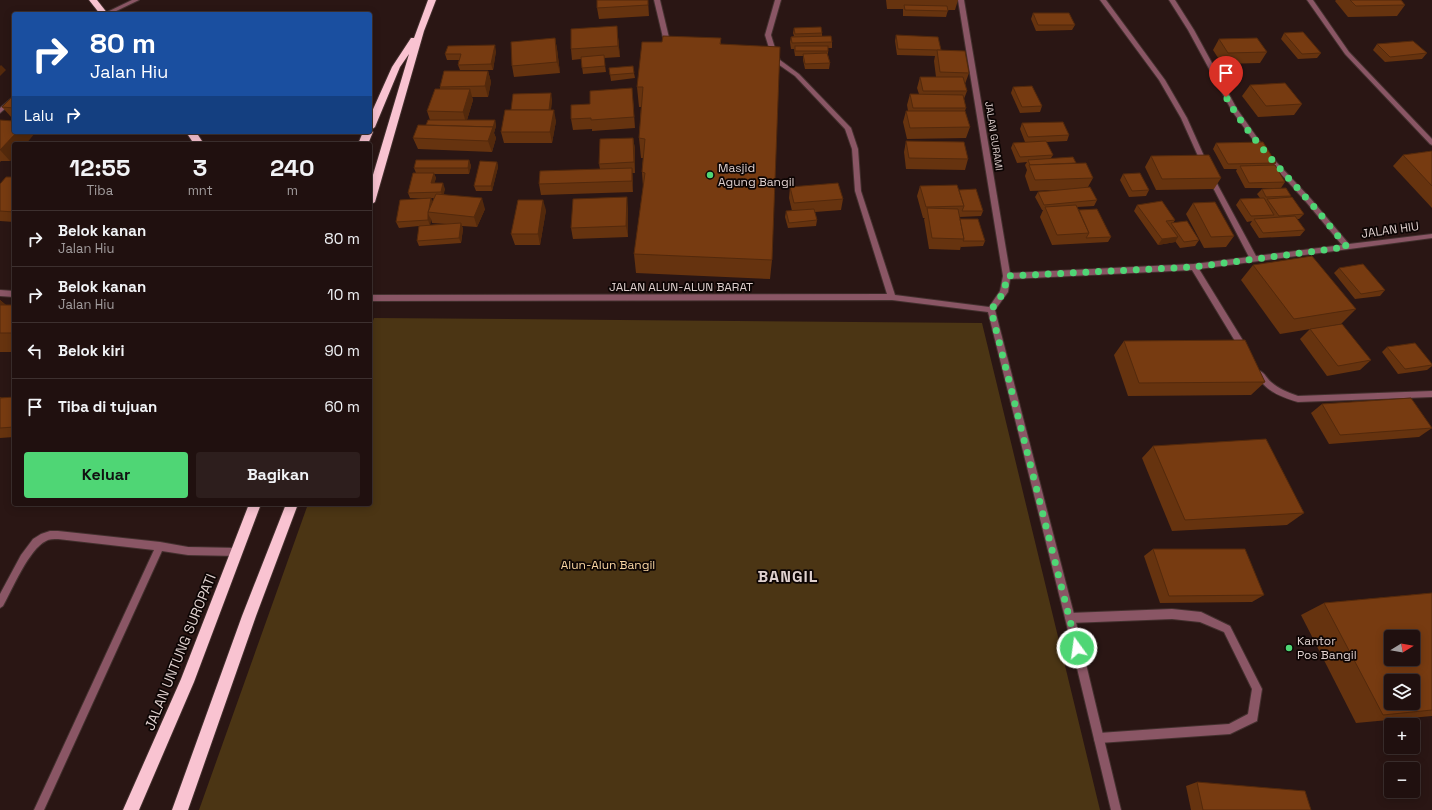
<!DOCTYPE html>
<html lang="id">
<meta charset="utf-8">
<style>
body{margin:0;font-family:"Space Grotesk",sans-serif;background:#2d1e1d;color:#f1f3f6;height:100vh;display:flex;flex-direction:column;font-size:15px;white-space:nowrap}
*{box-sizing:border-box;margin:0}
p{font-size:13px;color:#a29d9e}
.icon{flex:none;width:22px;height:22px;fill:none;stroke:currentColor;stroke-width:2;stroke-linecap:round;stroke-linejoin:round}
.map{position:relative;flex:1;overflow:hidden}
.drawer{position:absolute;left:12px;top:142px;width:360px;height:364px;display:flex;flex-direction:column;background:#20100f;border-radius:4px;box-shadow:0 2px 10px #0003,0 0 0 1px #3d302f}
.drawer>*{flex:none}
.guide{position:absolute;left:12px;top:12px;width:360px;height:122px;border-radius:4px;box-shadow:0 2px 10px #0003,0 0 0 1px #3d302f;background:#1a4fa0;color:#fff;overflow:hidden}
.needle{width:26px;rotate:79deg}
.buttons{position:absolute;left:1384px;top:630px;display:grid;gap:8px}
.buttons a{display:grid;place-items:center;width:36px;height:36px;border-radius:4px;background:#20100f;box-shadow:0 2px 10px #0003,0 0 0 1px #3d302f;font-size:20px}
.pin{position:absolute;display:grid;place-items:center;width:34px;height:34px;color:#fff;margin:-41px -17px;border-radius:50% 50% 50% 0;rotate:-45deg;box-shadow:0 0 4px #0007}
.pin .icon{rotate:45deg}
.me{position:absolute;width:44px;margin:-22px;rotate:346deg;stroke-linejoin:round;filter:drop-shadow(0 0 3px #0008)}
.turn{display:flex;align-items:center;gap:14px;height:84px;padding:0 12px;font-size:18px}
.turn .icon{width:52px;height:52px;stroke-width:2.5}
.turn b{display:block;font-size:28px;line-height:34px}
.then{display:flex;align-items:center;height:38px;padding:0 12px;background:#0003;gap:8px;font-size:15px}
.eta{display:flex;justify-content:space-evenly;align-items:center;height:68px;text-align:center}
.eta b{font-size:24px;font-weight:800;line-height:28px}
.primary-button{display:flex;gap:8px;margin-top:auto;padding:8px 12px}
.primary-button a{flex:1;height:46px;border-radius:4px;background:#4fd675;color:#111;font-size:16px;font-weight:800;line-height:46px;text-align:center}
.primary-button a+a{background:#2d1e1d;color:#f1f3f6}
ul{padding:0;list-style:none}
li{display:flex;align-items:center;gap:12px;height:56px;padding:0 12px;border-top:1px solid #3d302f}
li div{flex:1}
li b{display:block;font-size:15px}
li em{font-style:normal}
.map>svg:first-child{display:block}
.green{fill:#4b3514}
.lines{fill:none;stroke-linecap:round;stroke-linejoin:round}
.lane-casing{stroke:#43302e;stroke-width:2}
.street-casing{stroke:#43302e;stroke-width:2}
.highway-casing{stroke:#43302e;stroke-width:2}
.lane{fill:#8a5665;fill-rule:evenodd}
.street{fill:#8a5665;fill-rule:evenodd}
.highway{fill:#f9c3d1;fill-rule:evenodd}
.wall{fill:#66330f;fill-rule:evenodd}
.shaded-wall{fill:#53290c}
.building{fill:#773b11;stroke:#53290c;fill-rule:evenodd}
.route{stroke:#4fd675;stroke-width:7;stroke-dasharray:0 12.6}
.poi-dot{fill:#4fd675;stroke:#0d0504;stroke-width:1.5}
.labels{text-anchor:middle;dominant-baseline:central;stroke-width:3.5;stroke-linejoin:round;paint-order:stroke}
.far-street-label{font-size:10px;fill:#dfd0ce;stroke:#0d0504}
.poi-label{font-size:12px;fill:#dfd0ce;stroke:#0d0504;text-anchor:start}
.street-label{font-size:12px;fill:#dfd0ce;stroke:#0d0504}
.park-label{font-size:12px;fill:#f9d5a2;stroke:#0d0504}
.near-street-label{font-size:14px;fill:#dfd0ce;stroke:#0d0504}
.district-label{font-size:16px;font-weight:bold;letter-spacing:1px;fill:#dfd0ce;stroke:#0d0504}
</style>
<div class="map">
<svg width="1432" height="810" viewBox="0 0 1432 810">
<rect width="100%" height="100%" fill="#2a1614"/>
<polygon class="green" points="374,318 982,323 1100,810 199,810 308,504 370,504 370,329"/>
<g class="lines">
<g class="lane-casing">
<g id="lane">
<polygon points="132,0 139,0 110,14 103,14"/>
<polygon points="1172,609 1201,612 1230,626 1262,689 1257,721 1230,734 1099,743 1095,742 1094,738 1095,734 1099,733 1229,724 1248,714 1252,689 1224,632 1200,622 1172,619 1070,623 1067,621 1065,618 1067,615 1070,613"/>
</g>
</g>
<g class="street-casing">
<g id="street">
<polygon points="654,0 660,0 671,46 670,47 665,46"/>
<polygon points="775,0 781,0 771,35 775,48 780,60 799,74 851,128 858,149 861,191 895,295 989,307 1000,291 1003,276 958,0 964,0 1010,273 1194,264 1249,257 1208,178 1211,176 1214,178 1256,256 1342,245 1307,203 1264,155 1232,111 1188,30 1169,0 1175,0 1194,30 1237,109 1268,153 1311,199 1349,244 1432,234 1432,238 1199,269 1247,347 1248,349 1244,352 1241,351 1192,270 1010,279 1008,292 995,310 1075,618 1121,810 1111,810 1065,618 988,312 892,300 370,301 370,295 887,294 855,191 852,149 845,129 795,76 775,62 769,48 765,35"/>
<polygon points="1100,0 1106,0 1165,80 1187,118 1208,165 1207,167 1203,167 1202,165 1181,118 1159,80"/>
<polygon points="1307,0 1313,0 1349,52 1432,139 1432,145 1430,144 1345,54"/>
<polygon points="14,96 14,101 0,113 0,108"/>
<polygon points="0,290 14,291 14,297 0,296"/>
<path d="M1260,371C1265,373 1267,379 1271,382C1279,389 1289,393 1298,396L1432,391V397L1298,402C1281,397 1265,391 1256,374L1257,372Z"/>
<path d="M50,531H58L160,542L188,547L238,548L241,549L242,552L241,555L238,556L188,555L162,551L44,810H34L154,550L58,539C54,539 49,539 46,541C29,549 12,590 3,606L0,608V594L21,555L33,539L41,534Z"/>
</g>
</g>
<g class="highway-casing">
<g id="highway">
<polygon points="89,0 97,0 108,14 100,14"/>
<polygon points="428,0 436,0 424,31 375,202 370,205 370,185 409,54 400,67 375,127 371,130 373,132 368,144 358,144 363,132 370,132 370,116 392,67 411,38 414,38"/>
<polygon points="186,132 196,132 204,144 194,144"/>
<polygon points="249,504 261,504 194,682 139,810 123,810 181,679"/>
<polygon points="286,504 298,504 256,616 188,810 172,810 242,616"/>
</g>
</g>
<use href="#lane" class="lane"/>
<use href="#street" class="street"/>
<use href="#highway" class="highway"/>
</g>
<g class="wall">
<polygon points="648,0 649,16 599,19 597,8"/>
<polygon points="886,0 958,0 955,10 948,10 946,17 903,16 903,9 887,9"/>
<polygon points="1336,0 1401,0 1405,5 1397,16 1348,17 1335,1"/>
<polygon points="1033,13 1075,25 1072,30 1036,31 1031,19"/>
<polygon points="794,28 822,33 822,36 832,42 832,48 828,48 828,55 830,63 829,69 805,69 803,60 803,56 795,56 794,49 791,49 790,42 791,37 794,36 793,33"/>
<polygon points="1284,33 1321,53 1317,58 1298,59 1281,39"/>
<polygon points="896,35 941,50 969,73 965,84 967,91 964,99 966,108 965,111 970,127 966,138 907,139 903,122 906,111 908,111 907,105 910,94 919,94 917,88 920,77 936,77 934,61 935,56 897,55 895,41"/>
<polygon points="618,37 620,57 604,58 606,72 583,74 581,59 572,60 571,49"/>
<polygon points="555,38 557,49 560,73 514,77 512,66"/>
<polygon points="721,38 721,44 772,260 770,279 636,273 634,254 643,187 642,172 643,158 641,158 639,138 641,107 639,107 637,87 662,42"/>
<polygon points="1219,39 1267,52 1260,63 1222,64 1213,50"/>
<polygon points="1377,44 1427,53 1422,59 1385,62 1373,50"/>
<polygon points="496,51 493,70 460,70 458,65 459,60 447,60 445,54"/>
<polygon points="609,68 634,73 635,78 611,81"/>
<polygon points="488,71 491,82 488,97 472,97 473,100 467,120 495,120 496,126 494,133 496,138 492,152 418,149 413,138 426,125 430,120 427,111 440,89 440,87"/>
<polygon points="1250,85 1302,104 1294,115 1258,117 1242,96"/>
<polygon points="1013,87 1042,106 1040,112 1020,113 1011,93"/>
<polygon points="14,95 14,119 12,118 2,107"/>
<polygon points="552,99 551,110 556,121 552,143 504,143 501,132 511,110"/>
<polygon points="633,99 635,128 592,131 592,129 573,130 571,119 590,104"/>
<polygon points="0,120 14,132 35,132 35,133 14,144 14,157 10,161 1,161 0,162"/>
<polygon points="1022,123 1069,135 1067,141 1046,142 1053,155 1051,158 1076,163 1093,178 1088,187 1097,200 1094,206 1077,207 1079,210 1111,237 1108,242 1052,245 1040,217 1043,210 1042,210 1035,197 1038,192 1057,190 1030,191 1025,176 1027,170 1025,165 1027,162 1017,163 1011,148 1013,143 1025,142 1020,129"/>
<polygon points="633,138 635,149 635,173 632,173 633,192 541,195 539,184 600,169 599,164"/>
<polygon points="906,141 968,159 965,170 906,169 904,152"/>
<polygon points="1216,143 1276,163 1274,165 1285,182 1281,188 1245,188 1236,171 1237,169 1224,169 1213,149"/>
<polygon points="1432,151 1432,208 1393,166 1403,155"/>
<polygon points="1151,156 1221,178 1214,189 1156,190 1145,167"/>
<path d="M469,160L471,166L469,174H434L436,178L434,183L445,189L443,194L485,209L477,227L462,226L463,229L461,243L419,246L417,241L419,226L399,228L396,222L428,198H410L408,193L416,173L414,168ZM431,198H434L432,202ZM431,219L432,223L446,224L430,225Z"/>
<polygon points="497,162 498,167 492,191 476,191 474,186"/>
<polygon points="1123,174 1149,190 1146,196 1129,197 1120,180"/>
<polygon points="14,177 14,222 0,221 0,184"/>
<polygon points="920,186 959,190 983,211 981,216 959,217 960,219 985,241 983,246 961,247 961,246 960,250 929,249 924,219 925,218 923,218 917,196"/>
<polygon points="790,187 843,199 841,210 815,212 817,220 816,226 788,228 785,217 786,211 792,211 789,198"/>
<polygon points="1262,189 1291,196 1290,197 1304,214 1299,219 1297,219 1305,230 1300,236 1259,238 1250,224 1252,221 1247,222 1236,205 1240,199 1260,198 1257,194"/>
<polygon points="1193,203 1234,236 1226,247 1204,248 1186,214"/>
<polygon points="1137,205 1175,220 1173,223 1199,240 1195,246 1180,248 1175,241 1175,242 1158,245 1134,211"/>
<polygon points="628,208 628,237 573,239 571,228"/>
<polygon points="546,210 540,245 515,245 511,234"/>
<polygon points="1253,265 1356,309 1341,324 1280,334 1241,280"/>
<polygon points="1339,268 1385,290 1380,296 1355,299 1334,273"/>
<polygon points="0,300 6,305 14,305 14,352 0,352"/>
<polygon points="1310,329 1371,360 1360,370 1327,376 1300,339"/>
<polygon points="1124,341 1265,382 1251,395 1128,396 1114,355"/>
<polygon points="1387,347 1432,364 1432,366 1427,370 1398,374 1382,352"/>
<polygon points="0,397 2,398 14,397 14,437 0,438"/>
<polygon points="1322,404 1432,428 1419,437 1329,444 1311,413"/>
<polygon points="1153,446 1304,513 1287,525 1172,531 1142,458"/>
<polygon points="1153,549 1264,595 1252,602 1160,603 1144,556"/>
<polygon points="1432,593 1432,716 1356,723 1301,615 1324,603"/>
<polygon points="1197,782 1311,810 1191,810 1186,786"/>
</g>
<g class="shaded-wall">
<polygon points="617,26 618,37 620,57 618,46"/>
<polygon points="555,38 557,49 560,73 557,62"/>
<polygon points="495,45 496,51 493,70 491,64"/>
<polygon points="1,65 6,70 0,76 0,66"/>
<polygon points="488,71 491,82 488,97 485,86"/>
<polygon points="470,89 473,100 466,123 463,112"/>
<polygon points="551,93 552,99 550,118 548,113"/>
<polygon points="554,110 556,121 552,143 550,132"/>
<polygon points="495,120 496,126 494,133 496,138 492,152 488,141"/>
<polygon points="17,132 35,132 35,133 26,144 14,144 14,157 10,161 0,150"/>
<polygon points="633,138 635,149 635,173 634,162"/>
<polygon points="469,160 471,166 469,174 468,168"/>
<polygon points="497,162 498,167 492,191 491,186"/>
<polygon points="632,168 633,179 633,192 632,181"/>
<polygon points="434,173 436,178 433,189 431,183"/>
<polygon points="443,183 445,189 443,198 441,192"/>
<polygon points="627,197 628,208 628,237 626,226"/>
<polygon points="431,198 433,204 429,212"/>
<polygon points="482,198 485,209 477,227 474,217"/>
<polygon points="543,200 546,210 540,245 538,234"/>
<polygon points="428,214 431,219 430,226 428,220"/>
<polygon points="461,223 463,229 461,243 459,238"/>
<polygon points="1178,237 1175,242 1158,245 1162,239"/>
<polygon points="0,300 14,312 0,312"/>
</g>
<g class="building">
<polygon points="597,0 648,0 648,5 597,8"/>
<polygon points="1350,0 1401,0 1405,5 1356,6"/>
<polygon points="904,5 947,6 948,11 905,10"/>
<polygon points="1033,13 1069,13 1075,25 1038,25"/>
<polygon points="617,26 618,46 571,49 571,29"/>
<polygon points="821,27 822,33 795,34 794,28"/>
<polygon points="1303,32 1321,53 1302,54 1284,33"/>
<polygon points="896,35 938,37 941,50 937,50 898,49"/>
<polygon points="663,36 721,38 720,44 780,47 772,260 634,254 645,173 642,172 645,139 639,138 643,87 637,87 642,42 662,42"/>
<polygon points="831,36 832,42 792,43 791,37"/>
<polygon points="555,38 557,62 512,66 511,42"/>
<polygon points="1257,38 1267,52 1228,53 1219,39"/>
<polygon points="1413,41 1427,53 1390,57 1377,44"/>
<polygon points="495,45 491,64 458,65 461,54 445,54 448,46"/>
<rect x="795" y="46" width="33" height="5"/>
<polygon points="937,50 965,51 969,73 940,72"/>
<polygon points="827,53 830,63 805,64 803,54"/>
<polygon points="604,55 605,66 582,68 581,57"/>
<polygon points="633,66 634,73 610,75 609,68"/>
<polygon points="444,71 488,71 485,86 440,87"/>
<polygon points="920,77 963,77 967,91 923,91"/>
<polygon points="1285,83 1302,104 1266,106 1250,85"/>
<polygon points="1032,86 1042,106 1022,107 1013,87"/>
<polygon points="632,88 634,117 591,120 591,118 571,119 571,105 590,104 590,91"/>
<polygon points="435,89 470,89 463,112 427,111"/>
<polygon points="551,93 549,110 511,110 513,94"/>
<polygon points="910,94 963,95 966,108 913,108"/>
<polygon points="14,95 14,108 2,107"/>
<polygon points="505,110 554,110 550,132 501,132"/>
<polygon points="906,111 965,111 970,127 910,128"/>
<polygon points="0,120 14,121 14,132 17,132 0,150"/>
<polygon points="428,120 495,120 493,128 493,127 426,125"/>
<polygon points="1063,122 1069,135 1028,137 1022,123"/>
<polygon points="418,125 493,127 488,141 413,138"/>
<polygon points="633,138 634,162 599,164 600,139"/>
<polygon points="906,141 964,142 968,159 909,158"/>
<polygon points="1046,141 1053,155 1020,157 1013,143"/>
<polygon points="1263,142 1276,163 1228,164 1216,143"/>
<polygon points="1432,151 1432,186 1403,155"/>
<polygon points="1209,155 1221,178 1162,179 1151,156"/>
<polygon points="1073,157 1076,163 1030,165 1028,160"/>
<polygon points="416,160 469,160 468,168 414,168"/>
<polygon points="480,161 497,162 491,186 474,186"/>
<polygon points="1086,163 1093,178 1035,180 1029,165"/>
<polygon points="1275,165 1285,182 1249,183 1240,166"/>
<polygon points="632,168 632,181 539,184 540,171"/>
<polygon points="413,173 434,173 431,183 443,183 441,192 408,193"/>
<polygon points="1140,173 1149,190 1132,191 1123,174"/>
<polygon points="6,177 14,177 14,212 0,211 0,184"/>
<polygon points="838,183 843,199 794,203 790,187"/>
<polygon points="957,185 964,206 926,207 920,186"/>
<polygon points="1090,187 1097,200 1044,205 1038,192"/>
<polygon points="1286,188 1291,196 1266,197 1262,189"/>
<polygon points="976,189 983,211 962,211 964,206 959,190"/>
<polygon points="436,194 482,198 474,217 428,212"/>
<polygon points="627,197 626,226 571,228 573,199"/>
<polygon points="1292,197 1304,214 1279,216 1267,199"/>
<polygon points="431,198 429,209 428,212 428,220 396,222 400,200"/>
<polygon points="1264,198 1274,215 1251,216 1240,199"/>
<polygon points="518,200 543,200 538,234 511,234"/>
<polygon points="1162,201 1175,220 1166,221 1178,237 1162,239 1137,205"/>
<polygon points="1215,202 1234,236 1211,237 1193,203"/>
<polygon points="1076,205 1089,233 1057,235 1045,207"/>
<polygon points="927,208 958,209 964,239 932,238"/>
<polygon points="814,209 817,220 789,223 786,211"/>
<polygon points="1097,209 1111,237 1086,238 1089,233 1079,210"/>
<polygon points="1295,216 1305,230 1263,233 1254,219"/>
<polygon points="960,219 978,219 985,241 963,241 964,239"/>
<polygon points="1187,221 1199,240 1184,242 1171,223"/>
<polygon points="461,223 459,238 417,241 419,226"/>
<polygon points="1312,256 1356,309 1294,319 1253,265"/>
<polygon points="1363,264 1385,290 1361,294 1339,268"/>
<rect x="0" y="305" width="14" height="28"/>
<polygon points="1342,324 1371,360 1338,366 1310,329"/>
<polygon points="1245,340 1265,382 1139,383 1124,341"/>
<polygon points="1415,343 1432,364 1432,365 1405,369 1387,347"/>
<polygon points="14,397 14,427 0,428 0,398"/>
<polygon points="1411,398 1432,428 1340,435 1322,404"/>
<polygon points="1266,439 1304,513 1185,520 1153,446"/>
<polygon points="1153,549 1245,549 1264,595 1169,596"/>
<path d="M1432,593V710L1383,715L1324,603ZM1391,637H1413V659H1391ZM1391,681H1413V703H1391Z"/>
<polygon points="1197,782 1305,791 1311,810 1203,810"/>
</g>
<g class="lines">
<path class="route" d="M1077,648L991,310L1004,292L1007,276L1194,267L1347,247C1334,232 1322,215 1308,200C1279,167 1248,136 1226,97"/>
</g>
<g class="poi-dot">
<circle cx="710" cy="175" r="4"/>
<circle cx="1289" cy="648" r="4"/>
</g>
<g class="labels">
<g class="far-street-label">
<text transform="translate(994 136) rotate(81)">JALAN GURAMI</text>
</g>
<g class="poi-label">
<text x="718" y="168">Masjid<tspan x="718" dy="14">Agung Bangil</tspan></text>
<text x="1297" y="641">Kantor<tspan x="1297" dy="14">Pos Bangil</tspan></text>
</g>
<g class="street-label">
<text transform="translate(1390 230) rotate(-8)">JALAN HIU</text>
<text x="681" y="287">JALAN ALUN-ALUN BARAT</text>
</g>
<g class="park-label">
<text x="608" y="565">Alun-Alun Bangil</text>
</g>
<g class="near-street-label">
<text transform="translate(180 652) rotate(-68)">JALAN UNTUNG SUROPATI</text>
</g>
<g class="district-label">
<text x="788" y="576">BANGIL</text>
</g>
</g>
</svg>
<div class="buttons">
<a><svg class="needle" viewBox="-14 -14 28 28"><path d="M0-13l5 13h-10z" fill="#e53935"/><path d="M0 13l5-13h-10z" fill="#a29d9e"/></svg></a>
<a><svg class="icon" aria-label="layers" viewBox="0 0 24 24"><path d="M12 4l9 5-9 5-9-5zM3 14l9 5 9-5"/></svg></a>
<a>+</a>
<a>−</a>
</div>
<div class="pin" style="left:1226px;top:97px;background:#d93025"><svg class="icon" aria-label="arrive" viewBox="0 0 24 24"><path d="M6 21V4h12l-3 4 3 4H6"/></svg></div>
<svg class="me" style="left:1077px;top:648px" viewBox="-20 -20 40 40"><circle r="17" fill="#4fd675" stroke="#fff" stroke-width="3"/><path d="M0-11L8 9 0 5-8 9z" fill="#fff"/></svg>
<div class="guide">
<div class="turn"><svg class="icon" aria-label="right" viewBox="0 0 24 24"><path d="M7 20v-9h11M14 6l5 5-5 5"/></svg><div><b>80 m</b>Jalan Hiu</div></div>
<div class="then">Lalu<svg class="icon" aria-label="right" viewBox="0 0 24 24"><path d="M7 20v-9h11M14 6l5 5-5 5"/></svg></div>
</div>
<section class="drawer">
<div class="eta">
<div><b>12:55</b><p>Tiba</p></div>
<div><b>3</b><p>mnt</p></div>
<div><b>240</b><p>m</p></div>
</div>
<ul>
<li><svg class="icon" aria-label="right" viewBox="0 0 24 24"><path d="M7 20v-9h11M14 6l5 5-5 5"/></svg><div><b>Belok kanan</b><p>Jalan Hiu</p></div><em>80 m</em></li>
<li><svg class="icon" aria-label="right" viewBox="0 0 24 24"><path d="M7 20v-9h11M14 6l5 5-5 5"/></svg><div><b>Belok kanan</b><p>Jalan Hiu</p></div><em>10 m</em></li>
<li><svg class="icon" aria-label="left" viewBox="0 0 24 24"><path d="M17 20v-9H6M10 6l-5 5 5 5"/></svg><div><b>Belok kiri</b></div><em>90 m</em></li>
<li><svg class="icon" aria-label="arrive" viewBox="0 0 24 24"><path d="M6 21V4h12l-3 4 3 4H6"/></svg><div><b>Tiba di tujuan</b></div><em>60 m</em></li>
</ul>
<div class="primary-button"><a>Keluar</a><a>Bagikan</a></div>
</section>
</div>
